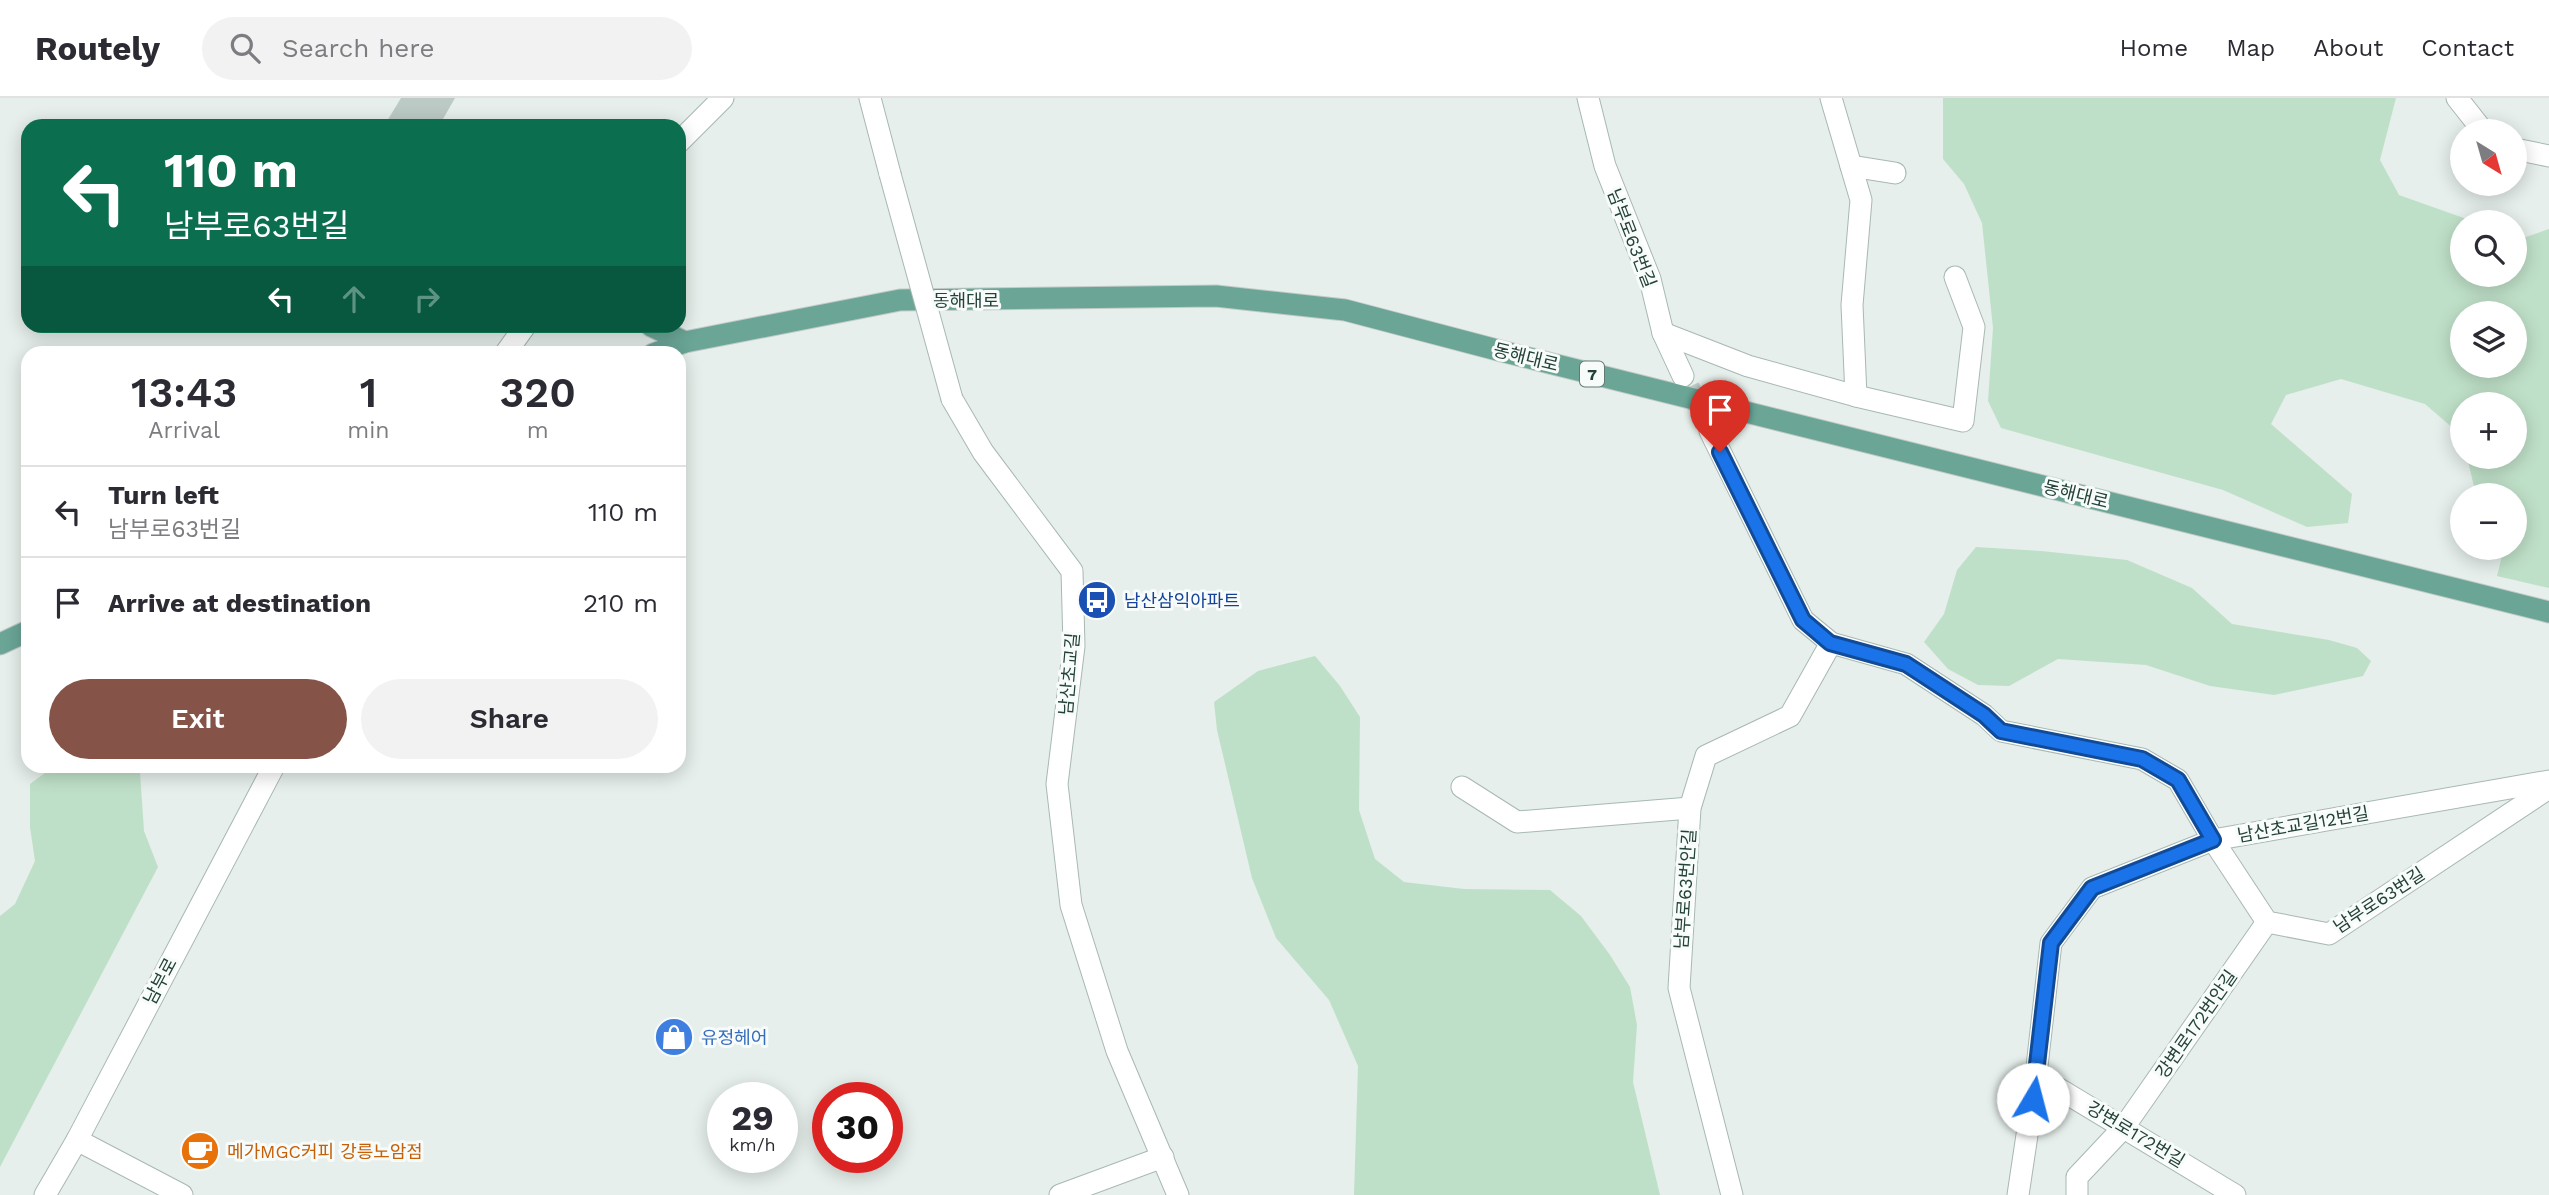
<!DOCTYPE html>
<meta charset="utf-8">
<style>
body{margin:0;font-family:"Work Sans","Noto Sans KR",sans-serif;background:#f2f2f3;color:#2b2b33;height:100vh;display:flex;flex-direction:column;font-size:26px;white-space:nowrap}
*{box-sizing:border-box;margin:0}
p{font-size:23px;color:#7c7c81}
.icon{flex:none;width:38px;height:38px;fill:none;stroke:currentColor;stroke-width:2;stroke-linecap:round;stroke-linejoin:round}
.map{position:relative;flex:1;overflow:hidden}
.sheet{position:absolute;left:21px;top:248px;width:665px;height:427px;display:flex;flex-direction:column;background:#fff;border-radius:21px;box-shadow:0 4px 18px #0003}
.sheet>*{flex:none}
.guide{position:absolute;left:21px;top:21px;width:665px;height:214px;border-radius:21px;box-shadow:0 4px 18px #0003;background:#0b6e4f;color:#fff;overflow:hidden}
.needle{width:46px;rotate:143deg}
.controls{position:absolute;left:2450px;top:21px;display:grid;gap:14px}
.controls a{display:grid;place-items:center;width:77px;height:77px;border-radius:50%;background:#fff;box-shadow:0 4px 18px #0003;font-size:35px}
.speed{position:absolute;left:707px;top:984px;display:flex;gap:14px;font-size:35px;font-weight:700;text-align:center}
.speed>*{display:grid;place-content:center;width:91px;height:91px;border-radius:50%;background:#fff;box-shadow:0 4px 18px #0003;line-height:1}
.speed small{font-size:18px;font-weight:400}
.speed .limit{border:10px solid #d22;background:#fff;color:#111}
.pin{position:absolute;display:grid;place-items:center;width:60px;height:60px;color:#fff;margin:-72px -30px;border-radius:50% 50% 50% 0;rotate:-45deg;box-shadow:0 0 7px #0007}
.pin .icon{rotate:45deg}
.me{position:absolute;width:77px;margin:-38px;rotate:8deg;stroke-linejoin:round;filter:drop-shadow(0 0 5px #0008)}
.turn{display:flex;align-items:center;gap:24px;height:147px;padding:0 28px;font-size:32px}
.turn .icon{width:91px;height:91px;stroke-width:2.5}
.turn b{display:block;font-size:49px;line-height:60px}
.lanes{display:flex;align-items:center;height:66px;padding:0 28px;background:#0003;justify-content:center;gap:35px;direction:ltr}
.lanes .off{opacity:.35}
.eta{display:flex;justify-content:space-evenly;align-items:center;height:119px;text-align:center}
.eta b{font-size:42px;font-weight:600;line-height:49px}
.action{display:flex;gap:14px;margin-top:auto;padding:14px 28px}
.action a{flex:1;height:80px;border-radius:42px;background:#855347;color:#fff;font-size:28px;font-weight:600;line-height:80px;text-align:center}
.action a+a{background:#f2f2f3;color:#2b2b33}
ul{padding:0;list-style:none}
li{display:flex;align-items:center;gap:21px;height:91px;padding:0 28px;border-top:2px solid #e1e1e2}
li div{flex:1}
li b{display:block;font-size:26px}
li em{font-style:normal}
header{display:flex;align-items:center;gap:42px;box-sizing:border-box;height:98px;padding:0 35px;background:#fff;border-bottom:2px solid #e1e1e2}
header strong{font-size:33px}
nav{display:flex;gap:38px;margin-inline-start:auto;font-size:24px}
.search{width:490px;height:63px;background:#f2f2f3;display:flex;align-items:center;gap:18px;box-sizing:border-box;padding:0 24px;border-radius:38px;color:#7c7c81;font-size:26px}
.map>svg:first-child{display:block}
.green{fill:#bfe0c8;fill-rule:evenodd}
.building{fill:#bbcac4}
.lines{fill:none;stroke-linecap:round;stroke-linejoin:round}
.minor-tunnel{stroke:#bfccc8;stroke-width:21;stroke-dasharray:21 10;stroke-linecap:butt}
.minor-casing{stroke:#a8b8b2;stroke-width:23}
.major-casing{stroke:#c2cac8;stroke-width:23}
.minor{stroke:#fff;stroke-width:21}
.major{stroke:#6aa596;stroke-width:21}
.minor-bridge-casing{stroke:#a8b8b2;stroke-width:23;stroke-linecap:butt}
.minor-bridge{stroke:#fff;stroke-width:21}
.route-casing{stroke:#114b97;stroke-width:18}
.route{stroke:#1a73e8;stroke-width:12}
.labels{text-anchor:middle;dominant-baseline:central;stroke-width:6;stroke-linejoin:round;paint-order:stroke}
.shield{fill:#f7fbf9;stroke:#637a73;stroke-width:2}
.shield-label{font-size:16px;font-weight:bold;fill:#24423a}
.street-label{font-size:18px;fill:#24423a;stroke:#f7fbf9}
.transit-label{font-size:18px;fill:#164399;stroke:#f7fbf9;text-anchor:start}
.shop-label{font-size:18px;fill:#366cbe;stroke:#f7fbf9;text-anchor:start}
.food-label{font-size:18px;fill:#c56008;stroke:#f7fbf9;text-anchor:start}
</style>
<header>
<strong>Routely</strong>
<div class="search"><svg class="icon" aria-label="search" viewBox="0 0 24 24"><circle cx="10" cy="10" r="6"/><path d="M15 15l6 6"/></svg>Search here</div>
<nav><a>Home</a><a>Map</a><a>About</a><a>Contact</a></nav>
</header>
<div class="map">
<svg width="2549" height="1097" viewBox="0 0 2549 1097">
<rect width="100%" height="100%" fill="#e6efeb"/>
<g class="green">
<path d="M1943,0H2396L2380,62L2399,97L2475,124H2462V177H2515V137L2523,140L2549,131V490L2497,478L2504,450H2515V397H2476L2467,359H2515V306H2462V338L2425,306L2341,281L2286,297L2271,326L2352,396L2348,425L2307,429L2223,392L2001,330L1988,303L1993,230L1982,125L1964,86L1943,61ZM2462,215H2515V268H2462Z"/>
<polygon points="1976,449 2041,453 2127,462 2192,490 2232,526 2329,542 2357,550 2371,563 2363,578 2274,597 2210,588 2146,567 2058,561 2009,588 1978,587 1948,571 1924,544 1944,516 1957,472"/>
<polygon points="1315,558 1340,588 1360,619 1359,712 1375,761 1404,784 1464,791 1550,792 1581,818 1610,857 1630,889 1637,927 1633,984 1660,1097 1354,1097 1358,968 1329,902 1276,840 1252,780 1217,632 1214,604 1258,573"/>
<polygon points="53,669 135,669 140,674 144,733 158,769 0,1069 0,818 15,806 35,763 30,729 30,686"/>
</g>
<polygon class="building" points="401,0 455,0 439,28 384,28"/>
<g class="lines">
<polyline class="minor-tunnel" points="1689,289 1710,333"/>
<g class="minor-casing">
<g id="minor">
<polyline points="870,0 890,76"/>
<polyline points="1588,0 1605,68 1650,181 1663,235 1683,278"/>
<polyline points="2457,0 2483,33"/>
<polyline points="679,44 723,0"/>
<polyline points="2515,51 2549,58"/>
<polyline points="1851,68 1895,75"/>
<polyline points="1663,235 1748,268 1856,298 1852,207 1861,102 1831,0"/>
<polyline points="505,256 525,228"/>
<polyline points="1856,298 1963,323 1974,229 1955,179"/>
<polyline points="952,301 983,354 1072,473 1074,548 1057,686 1071,807 1117,953 1178,1097"/>
<polyline points="1710,333 1803,522 1831,545 1906,566 1984,617 2001,633 2142,661 2178,682 2213,742 2267,824 2329,836 2549,690"/>
<polyline points="1462,689 1517,724 1690,710"/>
<polyline points="2036,977 2235,1097"/>
<polyline points="77,1042 182,1097"/>
<polyline points="45,1097 77,1042 274,668"/>
<polyline points="1060,1097 1163,1059"/>
<polyline points="1732,1097 1679,890 1690,710 1706,658 1790,618 1831,545"/>
<polyline points="2018,1097 2036,977 2051,845 2092,790 2213,742 2549,683"/>
<polyline points="2077,1097 2077,1079 2124,1029 2267,824"/>
</g>
</g>
<g class="major-casing">
<g id="major">
<polyline points="651,228 685,244"/>
<polyline points="653,256 685,244 900,202 1216,198 1345,212 1501,253 2549,514"/>
<polyline points="0,546 28,533"/>
</g>
</g>
<use href="#minor" class="minor"/>
<use href="#major" class="major"/>
<g class="minor-bridge-casing">
<polyline id="minor-bridge" points="890,76 952,301"/>
</g>
<use href="#minor-bridge" class="minor-bridge"/>
</g>
<g class="lines">
<g class="route-casing">
<polyline id="route" points="1720,354 1803,522 1830,545 1906,566 1984,617 2001,633 2142,661 2178,682 2213,742 2092,790 2051,845 2033,1001"/>
</g>
<use href="#route" class="route"/>
</g>
<defs>
<g id="bus-disc" transform="scale(2.0125)"><circle r="9.5" fill="#1a4fb4" stroke="#f7fbf9"/><path d="M-5-6H5V4H4V6H2V4H-2V6H-4V4H-5ZM-3.5-4V0h7V-4ZM-3.5 1.2v1.5H-2V1.2ZM2 1.2v1.5H3.5V1.2Z" fill="#fff"/></g>
<g id="shop-disc" transform="scale(2.0125)"><circle r="9.5" fill="#3f7fe0" stroke="#f7fbf9"/><path d="M-5-2.5h2.3a2.7 3.5 0 0 1 5.4 0H5L5.5 6h-11ZM-1.5-2.5h3a1.5 2.3 0 0 0-3 0Z" fill="#fff"/></g>
<g id="cafe-disc" transform="scale(2.0125)"><circle r="9.5" fill="#e8710a" stroke="#f7fbf9"/><path d="M-5.5-4.5H6V0H3Q3 3.5 0 3.5H-2.5Q-5.5 3.5-5.5 0ZM3-3.2v2h1.7v-2ZM-6 4.5H4V6H-6Z" fill="#fff"/></g>
</defs>
<g fill-rule="evenodd">
<use href="#bus-disc" x="1097" y="502"/>
<use href="#shop-disc" x="674" y="939"/>
<use href="#cafe-disc" x="200" y="1053"/>
</g>
<g class="labels">
<rect class="shield" x="1580" y="263.5" width="24" height="25" rx="5"/>
<g class="shield-label">
<text x="1592" y="276">7</text>
</g>
<g class="street-label">
<text transform="translate(1632 140) rotate(69)">남부로63번길</text>
<text x="966" y="202">동해대로</text>
<text transform="translate(1526 259) rotate(14)">동해대로</text>
<text transform="translate(2076 396) rotate(14)">동해대로</text>
<text transform="translate(1069 576) rotate(-85)">남산초교길</text>
<text transform="translate(2303 726) rotate(-10)">남산초교길12번길</text>
<text transform="translate(1685 791) rotate(-86)">남부로63번안길</text>
<text transform="translate(2379 802) rotate(-33)">남부로63번길</text>
<text transform="translate(160 883) rotate(-62)">남부로</text>
<text transform="translate(2196 926) rotate(-55)">강변로172번안길</text>
<text transform="translate(2136 1036) rotate(31)">강변로172번길</text>
</g>
<g class="transit-label">
<text x="1124" y="502">남산삼익아파트</text>
</g>
<g class="shop-label">
<text x="701" y="939">유정헤어</text>
</g>
<g class="food-label">
<text x="227" y="1053">메가MGC커피 강릉노암점</text>
</g>
</g>
</svg>
<div class="controls">
<a><svg class="needle" viewBox="-14 -14 28 28"><path d="M0-13l5 13h-10z" fill="#e53935"/><path d="M0 13l5-13h-10z" fill="#7c7c81"/></svg></a>
<a><svg class="icon" aria-label="search" viewBox="0 0 24 24"><circle cx="10" cy="10" r="6"/><path d="M15 15l6 6"/></svg></a>
<a><svg class="icon" aria-label="layers" viewBox="0 0 24 24"><path d="M12 4l9 5-9 5-9-5zM3 14l9 5 9-5"/></svg></a>
<a>+</a>
<a>−</a>
</div>
<div class="speed"><div>29<small>km/h</small></div><div class="limit">30</div></div>
<div class="pin" style="left:1720px;top:354px;background:#d93025"><svg class="icon" aria-label="arrive" viewBox="0 0 24 24"><path d="M6 21V4h12l-3 4 3 4H6"/></svg></div>
<svg class="me" style="left:2033px;top:1001px" viewBox="-20 -20 40 40"><circle r="19" fill="#fff"/><path d="M0-13L10 11 0 6-10 11z" fill="#1a73e8"/></svg>
<div class="guide">
<div class="turn"><svg class="icon" aria-label="left" viewBox="0 0 24 24"><path d="M17 20v-9H6M10 6l-5 5 5 5"/></svg><div><b>110 m</b>남부로63번길</div></div>
<div class="lanes"><svg class="icon" aria-label="left" viewBox="0 0 24 24"><path d="M17 20v-9H6M10 6l-5 5 5 5"/></svg><svg class="icon off" aria-label="ahead" viewBox="0 0 24 24"><path d="M12 20V5M6 11l6-6 6 6"/></svg><svg class="icon off" aria-label="right" viewBox="0 0 24 24"><path d="M7 20v-9h11M14 6l5 5-5 5"/></svg></div>
</div>
<section class="sheet">
<div class="eta">
<div><b>13:43</b><p>Arrival</p></div>
<div><b>1</b><p>min</p></div>
<div><b>320</b><p>m</p></div>
</div>
<ul>
<li><svg class="icon" aria-label="left" viewBox="0 0 24 24"><path d="M17 20v-9H6M10 6l-5 5 5 5"/></svg><div><b>Turn left</b><p>남부로63번길</p></div><em>110 m</em></li>
<li><svg class="icon" aria-label="arrive" viewBox="0 0 24 24"><path d="M6 21V4h12l-3 4 3 4H6"/></svg><div><b>Arrive at destination</b></div><em>210 m</em></li>
</ul>
<div class="action"><a>Exit</a><a>Share</a></div>
</section>
</div>
